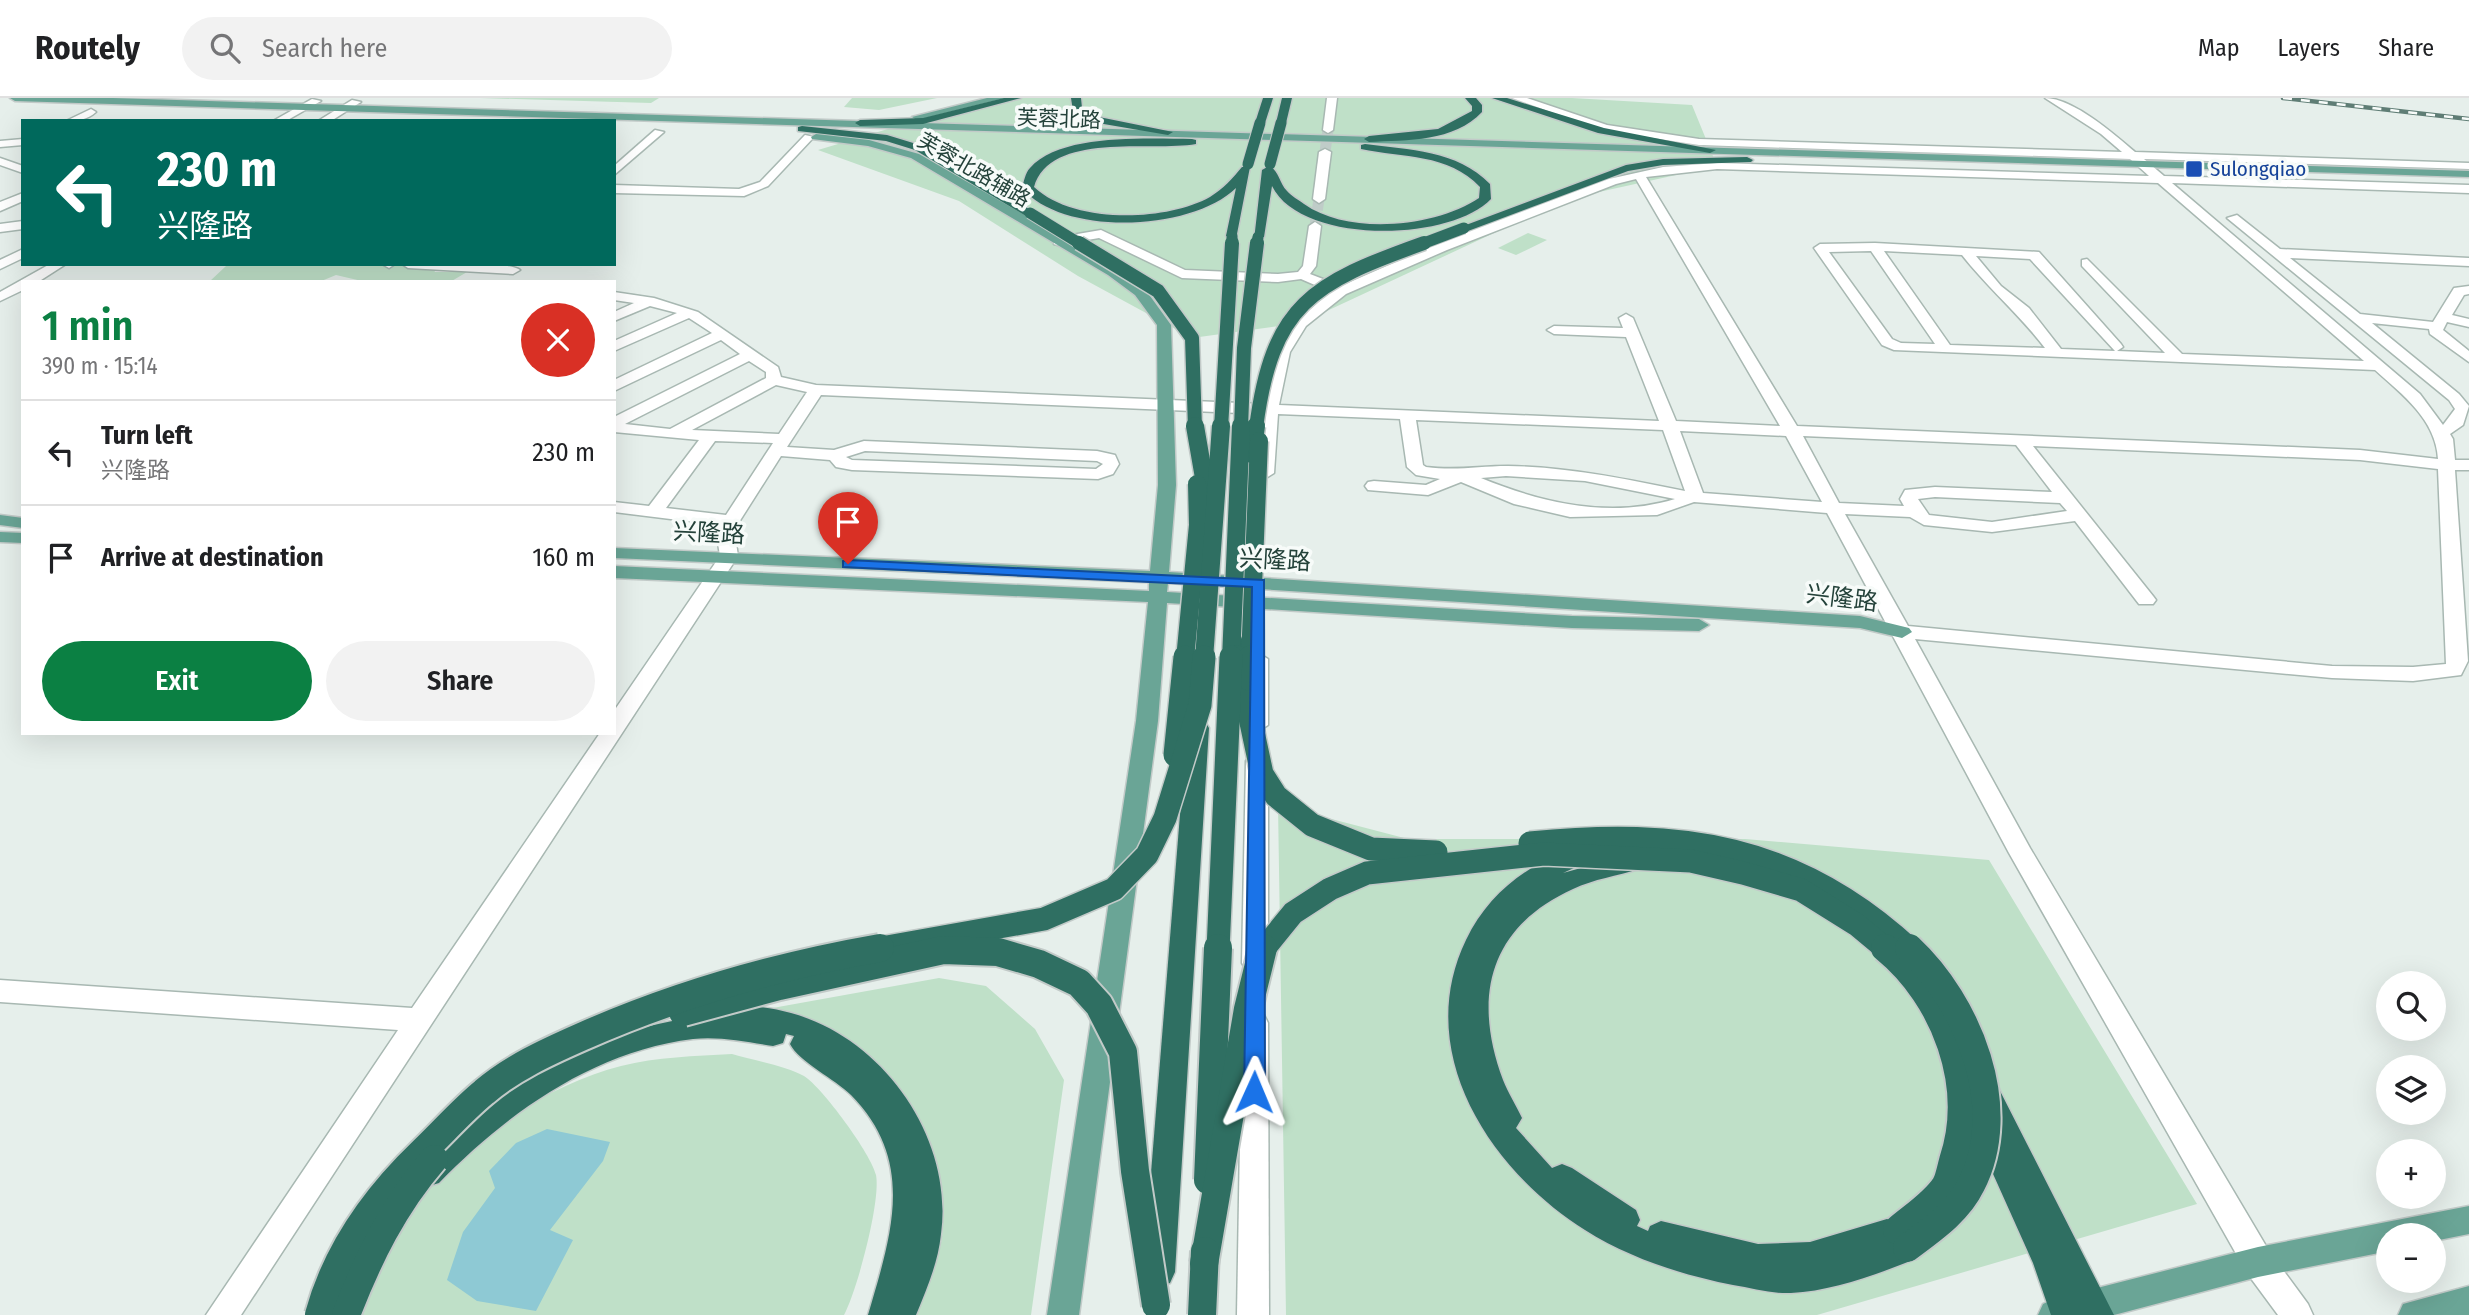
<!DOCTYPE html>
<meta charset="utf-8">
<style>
body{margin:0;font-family:"Fira Sans Condensed","Noto Sans SC",sans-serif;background:#f2f2f2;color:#202124;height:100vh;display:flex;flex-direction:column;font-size:26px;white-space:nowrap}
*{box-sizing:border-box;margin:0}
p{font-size:23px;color:#757577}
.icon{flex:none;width:38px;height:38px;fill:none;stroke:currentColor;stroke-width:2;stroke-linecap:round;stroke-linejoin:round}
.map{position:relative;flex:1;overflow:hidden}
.details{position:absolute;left:21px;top:182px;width:595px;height:455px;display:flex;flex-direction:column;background:#fff;border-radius:0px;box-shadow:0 7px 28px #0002}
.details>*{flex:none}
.banner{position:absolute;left:21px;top:21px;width:595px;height:147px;border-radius:0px;box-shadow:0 7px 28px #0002;background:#00695c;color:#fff;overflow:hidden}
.fabs{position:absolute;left:2376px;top:873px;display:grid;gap:14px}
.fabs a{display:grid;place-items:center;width:70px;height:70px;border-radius:50%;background:#fff;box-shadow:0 7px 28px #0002;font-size:35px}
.pin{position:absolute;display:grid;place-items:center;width:60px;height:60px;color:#fff;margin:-72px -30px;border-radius:50% 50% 50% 0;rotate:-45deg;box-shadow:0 0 7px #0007}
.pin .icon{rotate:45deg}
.me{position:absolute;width:77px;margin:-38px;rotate:1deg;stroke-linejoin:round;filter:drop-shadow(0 0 5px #0008)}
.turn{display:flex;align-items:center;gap:24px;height:147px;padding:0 21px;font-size:32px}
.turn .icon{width:91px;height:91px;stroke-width:2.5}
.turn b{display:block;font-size:49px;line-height:60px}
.round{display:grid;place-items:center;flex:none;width:74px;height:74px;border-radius:37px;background:#f2f2f2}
.overview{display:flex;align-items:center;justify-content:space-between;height:119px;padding:0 21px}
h1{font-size:42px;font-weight:600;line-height:52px;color:#0b8043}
.button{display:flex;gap:14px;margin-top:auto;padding:14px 21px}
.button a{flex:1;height:80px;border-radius:42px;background:#0b8043;color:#fff;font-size:28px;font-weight:600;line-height:80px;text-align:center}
.button a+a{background:#f2f2f2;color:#202124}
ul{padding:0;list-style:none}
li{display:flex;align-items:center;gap:21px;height:105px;padding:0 21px;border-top:2px solid #e0e0e0}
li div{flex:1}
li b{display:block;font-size:26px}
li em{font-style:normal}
header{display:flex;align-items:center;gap:42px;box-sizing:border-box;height:98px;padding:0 35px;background:#fff;border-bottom:2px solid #e0e0e0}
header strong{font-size:33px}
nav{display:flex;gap:38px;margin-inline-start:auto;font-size:24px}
.search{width:490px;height:63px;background:#f2f2f2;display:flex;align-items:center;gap:18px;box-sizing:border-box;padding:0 24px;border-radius:38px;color:#757577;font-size:26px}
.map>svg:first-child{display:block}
.green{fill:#bfe0c8}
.water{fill:#8ec9d4}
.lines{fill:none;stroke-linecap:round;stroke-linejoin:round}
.minor-tunnel{stroke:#bfccc8;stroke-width:11;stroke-dasharray:11 5;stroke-linecap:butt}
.minor-casing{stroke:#a8b8b2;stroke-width:3}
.major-casing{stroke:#c2cac8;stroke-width:3}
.highway-casing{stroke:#c2cac8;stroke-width:3}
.minor{fill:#fff;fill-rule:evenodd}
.major{fill:#6aa596;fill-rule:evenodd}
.highway{fill:#2f6f62;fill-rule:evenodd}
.rail-casing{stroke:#5f7d75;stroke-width:4.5}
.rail{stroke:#f7fbf9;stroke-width:2.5;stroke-dasharray:9;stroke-linecap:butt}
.highway-bridge-far4-casing{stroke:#c2cac8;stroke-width:13;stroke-linecap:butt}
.highway-bridge-far3-casing{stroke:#c2cac8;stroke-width:17;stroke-linecap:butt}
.highway-bridge-far2-casing{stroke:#c2cac8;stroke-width:21;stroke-linecap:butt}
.highway-bridge-far1-casing{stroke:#c2cac8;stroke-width:26;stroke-linecap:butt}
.highway-bridge-casing{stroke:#c2cac8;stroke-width:32;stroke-linecap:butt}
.highway-bridge-far4{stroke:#2f6f62;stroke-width:11}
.highway-bridge-far3{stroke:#2f6f62;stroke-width:14}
.highway-bridge-far2{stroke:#2f6f62;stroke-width:18}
.highway-bridge-far1{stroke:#2f6f62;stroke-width:23}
.highway-bridge{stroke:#2f6f62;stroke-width:28}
.route{fill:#1a73e8;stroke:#114b97;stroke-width:2}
.transit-dot{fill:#1a4fb4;stroke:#f7fbf9;stroke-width:2.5}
.labels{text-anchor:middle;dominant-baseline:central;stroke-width:7;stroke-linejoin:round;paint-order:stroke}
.far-street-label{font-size:21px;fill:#24423a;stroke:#f7fbf9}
.far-transit-label{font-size:21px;fill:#164399;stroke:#f7fbf9;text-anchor:start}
.street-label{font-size:24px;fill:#24423a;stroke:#f7fbf9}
</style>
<header>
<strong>Routely</strong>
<div class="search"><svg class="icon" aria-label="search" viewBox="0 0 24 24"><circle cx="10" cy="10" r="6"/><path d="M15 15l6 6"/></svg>Search here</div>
<nav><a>Map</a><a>Layers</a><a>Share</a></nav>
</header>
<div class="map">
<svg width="2469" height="1217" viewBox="0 0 2469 1217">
<rect width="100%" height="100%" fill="#e6efeb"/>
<g class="green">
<polygon points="480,0 659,0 651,5"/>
<polygon points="852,0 937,0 879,12 844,9"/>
<polygon points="991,0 1572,0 1692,7 1717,68 1567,101 1301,225 1192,240 1078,178 959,103 818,52"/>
<polygon points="1528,135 1547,142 1516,157 1498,150"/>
<polygon points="396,166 433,170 435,174 467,174 450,184 366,184 336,177 319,184 209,184 226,168 185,167"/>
<polygon points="1278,707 1408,741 1745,741 1989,762 2197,1106 1817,1217 1286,1217"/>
<path d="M939,880L986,888L1035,931L1064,982L1031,1217H915C927,1188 943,1156 943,1125C945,1048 901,969 833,933C814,922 788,918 767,911Z"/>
<path d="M732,956C752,962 787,968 804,978C822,989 872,1057 876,1077C881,1103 857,1193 844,1217H354C371,1183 385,1142 406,1111C451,1048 546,987 621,968C657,959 695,958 732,956Z"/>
</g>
<polygon class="water" points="547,1031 610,1044 603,1063 550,1132 573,1142 536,1213 477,1203 447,1182 463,1134 495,1090 489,1073 516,1045"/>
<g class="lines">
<g class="minor-tunnel">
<polyline points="1325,54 1328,32"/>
<polyline points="1315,128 1319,101"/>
</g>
<g class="minor-casing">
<g id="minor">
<polygon points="1327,0 1337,0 1333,32 1328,35 1323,32"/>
<path d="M1512,0H1527L1607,27L1699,41L2122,54L2101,36L2045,0C2073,0 2114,36 2135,54L2469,65V71L2144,61L2164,78L2469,87V95L2172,85L2420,296L2443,327L2455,311L2449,302L2227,120L2237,117L2280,151L2469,160V168L2290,160L2360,216L2433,224L2454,190L2469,188V196L2464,197L2452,217L2469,221V229L2447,224L2443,232L2469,253V264L2430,236L2429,231L2372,225L2459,296L2469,308L2463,327L2450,336L2453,341L2455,362H2469V372H2455L2468,563L2461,577L2413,583L2332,580L1915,541L2030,750L2269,1153L2308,1206L2313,1217H2278L2247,1175L2009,755L1827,415L1694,404L1657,417L1570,419L1514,406L1461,384L1428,397L1368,392L1365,388L1368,384L1374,383L1426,387L1440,381L1416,377L1407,369L1400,321L1278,316L1274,375L1266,380L1258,375L1263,316L821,297L787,349L834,352L864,343L1097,353L1115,357L1119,366L1113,376L1098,381L852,372L836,369L830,362L781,358L734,432L738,458L241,1217H206L398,932L0,904V882L412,910L600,635H614V613L720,458L716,432L719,427L614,414V404L649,408L699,342L614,334V319L740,256L721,242L614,293V282L712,235L689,220L614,253V243L677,215L650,208L614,223V214L634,205L614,202V194L654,200L698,214L778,269L781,279L816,287L1264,306C1278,244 1281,234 1331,194L1301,181L1278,184L1182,180L1099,140L1058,147L1054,146V140L1101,132L1185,172L1278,176L1298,174L1303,168L1309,128L1315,124L1321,128L1316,168L1310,176L1341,188L1437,146L1609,81L1663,69L1717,65L2149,78L2130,61L1699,47L1601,32ZM1717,71L2158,85L2364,263L2182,256L2087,161L2082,162V168L2165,255L2117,253L2123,249L2121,246L2039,154L1875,145L1820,146L1814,150L1882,247L1894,252L2375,272C2403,297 2436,322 2438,361L2360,352L1797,328L1646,79ZM1636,81L1780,328L1676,323L1633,220L1626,216L1619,220L1623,230L1554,228L1547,232L1554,236L1626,239L1659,323L1279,307L1290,254L1306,228L1346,196L1447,152L1616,86ZM1871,153L1935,246L1901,245L1892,241L1829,154ZM1884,153L1962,157C1988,190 2020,217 2045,250L1950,247ZM1976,158L2030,161L2115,253L2061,251L2029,210L2001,188ZM749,263L766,274V280L670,331L625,326ZM776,287L807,294L779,336L692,332ZM1416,322L1663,332L1685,393C1626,381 1568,369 1508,368C1478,368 1457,373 1426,369L1423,367ZM1680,333L1786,338L1822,404L1703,395ZM1803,338L2016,347L2052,394L1935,389L1905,392L1900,401L1904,408L1839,405ZM715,343L773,345L726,417L666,410ZM2033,348L2360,362L2438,371L2446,566L2413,569L2332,568L1908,528L1845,416L1910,419L1924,427L1992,434L2075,423L2139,506H2153L2156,502L2153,498ZM865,353L1097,363L1103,366L1096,371L852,362L846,359ZM1506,378L1585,383L1675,401C1610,421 1542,405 1481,380ZM1935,399L2060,405L2067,413L1992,424L1929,417L1918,401Z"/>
<polygon points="312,1 321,3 286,23 273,23"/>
<polygon points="352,2 361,4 331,23 318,23"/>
<path d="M91,11L96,14C87,22 78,23 66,23Z"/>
<polygon points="655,32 664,34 614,77 614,68"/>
<polygon points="805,37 814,39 768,88 744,98 614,95 614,87 739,91 760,84"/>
<polygon points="23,41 23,47 0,49 0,43"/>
<polygon points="1325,51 1331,54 1325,101 1319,105 1313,101 1319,54"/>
<polygon points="0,60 23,68 23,75 0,67"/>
<polygon points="23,95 23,103 0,113 0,104"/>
<polygon points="23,123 23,131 0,134 0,126"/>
<polygon points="23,151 23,160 0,171 0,162"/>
<polygon points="50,166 66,166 38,184 23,184 23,192 0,203 0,194"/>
<polygon points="382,166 395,166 389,170"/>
<path d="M402,166C423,166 507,162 520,172L513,176L408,170Z"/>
<polygon points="1258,555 1268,561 1268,627 1257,634 1246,627 1248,561"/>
<polygon points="1257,655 1265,658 1268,663 1268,865 1264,872 1255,875 1246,872 1242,865 1246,663 1249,658"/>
<polygon points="1255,914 1264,917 1268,925 1269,1217 1237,1217 1242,925 1246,917"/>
</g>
</g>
<g class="major-casing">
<g id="major">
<polygon points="10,0 113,0 2469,73 2469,79 15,3"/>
<polygon points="987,0 1005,0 917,22 912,19"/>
<polygon points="816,36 869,42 919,56 1118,171 1145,191 1171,227 1176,387 1169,474 1860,518 1909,530 1912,534 1902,540 1860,530 1168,485 1167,494 1572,518 1699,521 1709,527 1699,533 1572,530 1167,505 1158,623 1079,1217 1047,1217 1136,623 1148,504 614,480 614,468 1149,493 1149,484 1142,484 614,460 614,450 1150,473 1158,387 1157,227 1135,197 1108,177 911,60 868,48 812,41 811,39"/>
<polygon points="0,417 23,420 23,430 0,427"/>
<polygon points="0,434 23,435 23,445 0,444"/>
<polygon points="2469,1108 2469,1136 2434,1143 2434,1138 2389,1138 2389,1153 2258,1179 2114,1217 2038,1217 2043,1206 2054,1201 2258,1149"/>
<polygon points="2469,1188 2469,1217 2398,1217 2403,1206"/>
</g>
</g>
<g class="highway-casing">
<g id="highway">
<polygon points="1004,0 1021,0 923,26 860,28 855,25 860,22 923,20"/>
<polygon points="1071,0 1081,0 1082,10 1099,19 1173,34 1168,37 1092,24 1073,13"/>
<polygon points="1263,0 1273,0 1265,25 1260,28 1255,25"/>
<polygon points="1282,0 1292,0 1286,25 1281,28 1276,25"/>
<path d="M1465,0H1476L1482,7V14C1454,44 1407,42 1369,44L1364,41L1369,38L1438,31L1472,13V8Z"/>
<polygon points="1492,0 1507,0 1604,30 1716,52 1710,55 1598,35"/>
<polygon points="802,28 887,37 923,48 1036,115 1026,118 915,52 886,43 798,33 798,29"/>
<path d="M1192,41L1196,42V46C1151,54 1050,33 1034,89C1073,126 1165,124 1210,99C1223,91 1233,80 1242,69H1250L1236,141L1226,138L1236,90C1192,133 1063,139 1022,90C1024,84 1025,75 1030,70C1061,35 1148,41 1192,41Z"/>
<path d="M1365,46C1409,52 1457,52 1490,86L1491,101C1450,144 1301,147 1272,88L1264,139L1254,142L1262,72L1269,68C1279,72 1279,85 1287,93C1291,98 1299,102 1304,106C1349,138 1436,129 1479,100L1480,89C1448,55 1403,60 1361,51V47Z"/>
<polygon points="1747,59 1753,62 1751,64 1663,67 1628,73 1468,133 1458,130 1626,67 1663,61"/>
<polygon points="1198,623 1206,625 1209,630 1175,1174 1170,1185 1159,1189 1148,1185 1143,1174 1187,630 1190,625"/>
<path d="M1581,748L1589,751L1593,757L1589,763L1563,775L1631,756L1639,759L1643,765L1639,771C1617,778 1594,781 1573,791C1489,829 1472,899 1503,982C1508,995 1516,1007 1522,1020L1516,1030L1552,1070L1562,1066L1572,1070L1636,1112L1640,1122L1637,1128L1648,1133L1650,1128L1661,1123L1758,1146L1810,1144L1897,1118L1908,1122L1912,1132L1910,1137L1918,1140L1922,1150L1918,1160C1878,1176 1833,1193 1791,1195C1772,1196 1752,1190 1733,1187C1682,1177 1629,1160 1585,1132C1490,1072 1412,954 1466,842C1489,794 1530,764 1581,748Z"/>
<path d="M695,907C727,907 760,906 791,915C883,940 954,1040 941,1136C938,1165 927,1190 916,1217H868C891,1138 917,1064 851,997C835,981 799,964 790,946L794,938L786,936L783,945L773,948C747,944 719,938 693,941C594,953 507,1015 439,1085L429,1088L419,1085L414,1075L419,1065C492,993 581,938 683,921L686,910Z"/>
<polygon points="1989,988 1999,991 2114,1217 2051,1217 2033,1165 1972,1029 1976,1020 1983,1017 1975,1000 1979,991"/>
</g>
</g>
<use href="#minor" class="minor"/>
<use href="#major" class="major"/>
<use href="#highway" class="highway"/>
<g class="rail-casing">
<polyline id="rail" points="2283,0 2469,21"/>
</g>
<use href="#rail" class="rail"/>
<g class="highway-bridge-far4-casing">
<g id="highway-bridge-far4">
<polyline points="1248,66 1260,25"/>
<polyline points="1270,66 1281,25"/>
<polyline points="1030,115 1082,147"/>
<polyline points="1232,147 1232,138"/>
<polyline points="1257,147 1258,139"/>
<polyline points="1419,147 1464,130"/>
</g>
</g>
<g class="highway-bridge-far3-casing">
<g id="highway-bridge-far3">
<polyline points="1079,145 1158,193 1192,240 1195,330"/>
<polyline points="1221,330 1232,145"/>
<polyline points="1241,330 1244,250 1257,145"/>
<path d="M1256,330C1272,206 1312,185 1424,145"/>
</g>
</g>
<g class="highway-bridge-far2-casing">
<g id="highway-bridge-far2">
<polyline points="1195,328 1208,403"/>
<polyline points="1252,356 1256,328"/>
<polyline points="1233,542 1237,561"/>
<polyline points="1185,561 1198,427 1197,386"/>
<polyline points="1204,561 1221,328"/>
<polyline points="1231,561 1241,328"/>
<polyline points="1250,561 1259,343"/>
</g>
</g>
<g class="highway-bridge-far1-casing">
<g id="highway-bridge-far1">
<polyline points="1237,559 1262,676 1276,698 1312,727 1371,751 1436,754"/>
<polyline points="1249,581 1250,559"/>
<polyline points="1175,657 1185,559"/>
<path d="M1530,745C1680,730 1797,746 1911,852"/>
<polyline points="870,852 1044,821 1114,791 1147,757 1165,720 1200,607 1204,559"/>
<polyline points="1218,852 1231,559"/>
<polyline points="1263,852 1293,815 1330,791 1367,775 1544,756 1691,763 1743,775 1801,792 1857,827 1887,852"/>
</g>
</g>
<g class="highway-bridge-casing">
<g id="highway-bridge">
<path d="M1885,850C1946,900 1978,988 1953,1063C1951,1070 1949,1082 1945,1088C1934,1105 1912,1119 1897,1132"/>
<polyline points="683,914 779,888 943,852 998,854 1039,866 1079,885 1099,907 1123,954 1135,1073 1156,1207"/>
<polyline points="1208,1082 1218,850"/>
<path d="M1907,1150C1931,1132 1958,1114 1971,1087C2011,1010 1968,905 1909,850"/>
<polyline points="1204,1166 1248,911 1263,850"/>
<path d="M319,1217C336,1154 376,1098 423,1053C443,1034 462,1012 484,994C512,970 547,954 581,939C676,897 777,868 880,850"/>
<path d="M346,1217C368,1160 394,1107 434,1061"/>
<polyline points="1202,1217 1205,1153"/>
</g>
</g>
<use href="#highway-bridge-far4" class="highway-bridge-far4"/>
<use href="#highway-bridge-far3" class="highway-bridge-far3"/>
<use href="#highway-bridge-far2" class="highway-bridge-far2"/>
<use href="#highway-bridge-far1" class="highway-bridge-far1"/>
<use href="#highway-bridge" class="highway-bridge"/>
</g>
<polygon class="route" points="848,462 1264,482 1265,994 1262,1001 1254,1003 1247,1001 1244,994 1252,489 843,469 843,463"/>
<rect class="transit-dot" x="2185" y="62" width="18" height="18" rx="3.5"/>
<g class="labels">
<g class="far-street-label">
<text transform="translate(1059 21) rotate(2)">芙蓉北路</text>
<text transform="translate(974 72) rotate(30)">芙蓉北路辅路</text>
</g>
<g class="far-transit-label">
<text x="2210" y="71">Sulongqiao</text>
</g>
<g class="street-label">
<text transform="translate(709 435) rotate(3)">兴隆路</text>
<text transform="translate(1275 462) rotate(3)">兴隆路</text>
<text transform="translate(1842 500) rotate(7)">兴隆路</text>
</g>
</g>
</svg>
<div class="fabs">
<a><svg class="icon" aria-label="search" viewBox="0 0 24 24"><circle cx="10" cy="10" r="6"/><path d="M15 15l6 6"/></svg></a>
<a><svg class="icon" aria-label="layers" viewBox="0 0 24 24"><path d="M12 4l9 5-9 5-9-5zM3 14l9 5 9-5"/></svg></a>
<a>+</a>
<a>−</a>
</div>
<div class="pin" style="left:848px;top:466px;background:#d93025"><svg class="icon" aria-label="arrive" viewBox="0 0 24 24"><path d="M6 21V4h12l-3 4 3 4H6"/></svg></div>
<svg class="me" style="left:1254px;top:994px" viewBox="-20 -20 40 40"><path d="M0-17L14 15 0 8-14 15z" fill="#1a73e8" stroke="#fff" stroke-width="4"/></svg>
<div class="banner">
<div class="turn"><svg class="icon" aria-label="left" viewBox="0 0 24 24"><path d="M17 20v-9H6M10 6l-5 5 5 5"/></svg><div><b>230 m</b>兴隆路</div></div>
</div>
<section class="details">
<div class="overview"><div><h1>1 min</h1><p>390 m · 15:14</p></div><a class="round" style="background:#d93025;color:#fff"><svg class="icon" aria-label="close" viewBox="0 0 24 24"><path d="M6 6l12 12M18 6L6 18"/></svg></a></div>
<ul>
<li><svg class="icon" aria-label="left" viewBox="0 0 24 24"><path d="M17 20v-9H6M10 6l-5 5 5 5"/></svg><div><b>Turn left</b><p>兴隆路</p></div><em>230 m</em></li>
<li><svg class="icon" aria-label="arrive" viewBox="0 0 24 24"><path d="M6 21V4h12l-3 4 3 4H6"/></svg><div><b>Arrive at destination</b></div><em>160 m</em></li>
</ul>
<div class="button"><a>Exit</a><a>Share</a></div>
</section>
</div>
